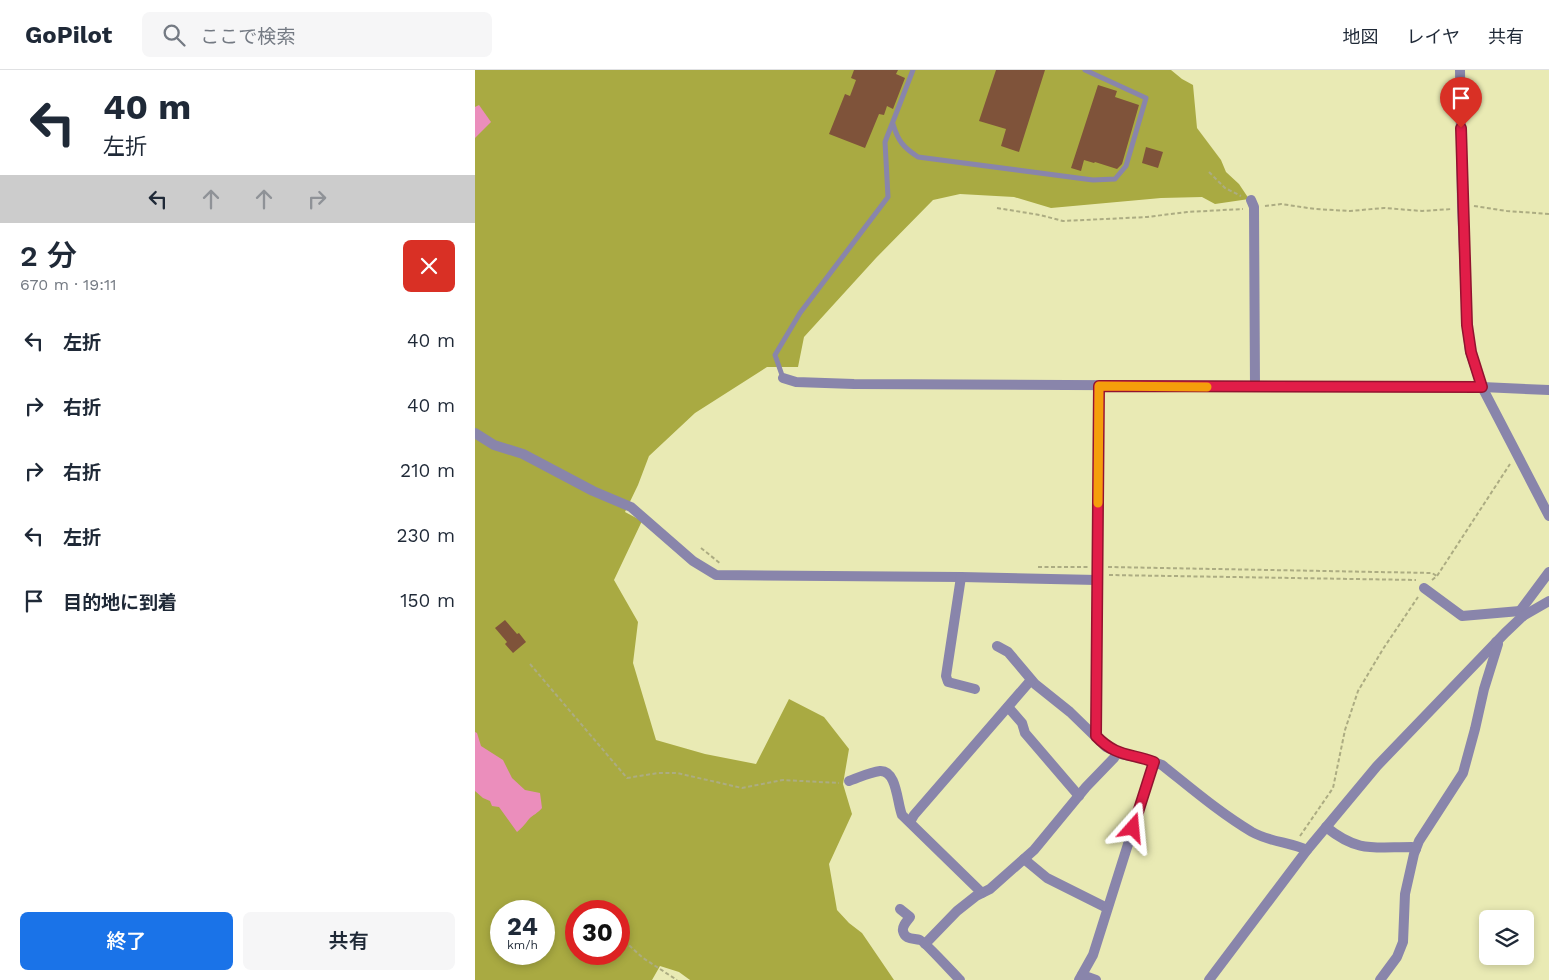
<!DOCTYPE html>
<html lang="ja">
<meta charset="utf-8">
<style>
body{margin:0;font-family:"Work Sans","Noto Sans JP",sans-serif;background:#f6f6f7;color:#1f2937;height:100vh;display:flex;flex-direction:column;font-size:19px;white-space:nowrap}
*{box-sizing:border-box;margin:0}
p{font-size:16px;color:#747a83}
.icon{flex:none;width:28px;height:28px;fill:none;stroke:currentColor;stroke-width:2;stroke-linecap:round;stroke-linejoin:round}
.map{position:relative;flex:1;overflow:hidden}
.side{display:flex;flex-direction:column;background:#fff;width:475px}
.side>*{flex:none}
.guide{background:#fff;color:#1f2937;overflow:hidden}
.controls{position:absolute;left:1004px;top:840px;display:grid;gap:10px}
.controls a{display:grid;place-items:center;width:55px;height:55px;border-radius:8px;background:#fff;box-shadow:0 2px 8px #0003;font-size:25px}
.speed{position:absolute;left:15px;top:830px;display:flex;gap:10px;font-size:25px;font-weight:700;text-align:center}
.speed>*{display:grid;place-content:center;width:65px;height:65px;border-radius:50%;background:#fff;box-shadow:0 2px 8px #0003;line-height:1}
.speed small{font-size:12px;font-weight:400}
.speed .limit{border:8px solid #d22;background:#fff;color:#111}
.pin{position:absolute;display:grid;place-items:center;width:42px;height:42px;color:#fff;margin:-51px -21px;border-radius:50% 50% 50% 0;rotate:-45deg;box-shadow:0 0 5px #0007}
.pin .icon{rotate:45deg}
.me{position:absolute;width:55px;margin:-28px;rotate:18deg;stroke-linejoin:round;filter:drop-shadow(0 0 4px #0008)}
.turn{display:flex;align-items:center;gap:18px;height:105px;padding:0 20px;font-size:22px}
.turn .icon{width:65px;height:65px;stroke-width:2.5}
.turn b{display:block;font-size:35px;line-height:42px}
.lanes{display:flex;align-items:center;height:48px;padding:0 20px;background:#0003;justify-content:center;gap:25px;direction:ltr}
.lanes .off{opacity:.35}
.round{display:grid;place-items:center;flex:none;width:52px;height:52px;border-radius:8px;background:#f6f6f7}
.head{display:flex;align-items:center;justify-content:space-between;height:85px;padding:0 20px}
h1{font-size:30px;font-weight:600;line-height:38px}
.action{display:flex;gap:10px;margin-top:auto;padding:10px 20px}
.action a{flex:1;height:58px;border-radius:8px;background:#1a73e8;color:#fff;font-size:20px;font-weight:600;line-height:58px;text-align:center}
.action a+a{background:#f6f6f7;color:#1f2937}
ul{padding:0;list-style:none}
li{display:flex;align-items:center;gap:15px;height:65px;padding:0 20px}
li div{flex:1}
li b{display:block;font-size:19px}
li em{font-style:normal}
header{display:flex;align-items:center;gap:30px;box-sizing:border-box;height:70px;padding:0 25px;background:#fff;border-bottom:1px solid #e0e1e3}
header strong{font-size:24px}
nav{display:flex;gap:28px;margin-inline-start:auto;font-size:18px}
.search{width:350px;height:45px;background:#f6f6f7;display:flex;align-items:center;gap:12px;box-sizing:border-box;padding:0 18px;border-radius:8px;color:#747a83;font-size:19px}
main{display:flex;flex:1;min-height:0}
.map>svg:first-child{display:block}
.forest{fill:#a9aa42;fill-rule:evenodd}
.water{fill:#eb8ebc}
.building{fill:#7f533a}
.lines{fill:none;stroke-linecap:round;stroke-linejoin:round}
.path{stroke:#acac82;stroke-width:2;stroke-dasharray:4 2.5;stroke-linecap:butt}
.service{stroke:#8985ab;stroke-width:5}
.minor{stroke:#8985ab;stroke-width:10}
.route-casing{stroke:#92132f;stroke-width:12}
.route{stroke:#e11d48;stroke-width:9}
.slow{stroke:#f59e0b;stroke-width:9}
</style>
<header>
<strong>GoPilot</strong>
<div class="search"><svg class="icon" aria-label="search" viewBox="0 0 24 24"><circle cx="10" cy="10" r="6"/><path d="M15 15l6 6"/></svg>ここで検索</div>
<nav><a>地図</a><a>レイヤ</a><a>共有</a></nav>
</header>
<main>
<section class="side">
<div class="guide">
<div class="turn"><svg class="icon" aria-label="left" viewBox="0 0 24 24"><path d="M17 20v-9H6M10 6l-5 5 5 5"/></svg><div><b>40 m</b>左折</div></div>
<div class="lanes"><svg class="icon" aria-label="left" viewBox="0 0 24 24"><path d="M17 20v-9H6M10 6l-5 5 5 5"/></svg><svg class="icon off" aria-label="ahead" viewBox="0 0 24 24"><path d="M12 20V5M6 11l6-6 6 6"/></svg><svg class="icon off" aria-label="ahead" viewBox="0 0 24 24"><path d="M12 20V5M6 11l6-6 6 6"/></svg><svg class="icon off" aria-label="right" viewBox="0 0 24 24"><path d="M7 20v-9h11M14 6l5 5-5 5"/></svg></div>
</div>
<div class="head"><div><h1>2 分</h1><p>670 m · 19:11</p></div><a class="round" style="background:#d93025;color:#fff"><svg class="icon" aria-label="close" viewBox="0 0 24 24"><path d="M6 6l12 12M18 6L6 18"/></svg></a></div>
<ul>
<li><svg class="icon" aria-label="left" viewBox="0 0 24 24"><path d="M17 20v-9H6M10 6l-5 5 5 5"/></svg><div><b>左折</b></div><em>40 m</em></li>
<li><svg class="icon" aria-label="right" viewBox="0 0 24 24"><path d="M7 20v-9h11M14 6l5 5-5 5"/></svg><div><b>右折</b></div><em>40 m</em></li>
<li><svg class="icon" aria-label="right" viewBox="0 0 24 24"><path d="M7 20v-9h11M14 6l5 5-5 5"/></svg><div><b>右折</b></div><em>210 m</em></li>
<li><svg class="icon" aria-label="left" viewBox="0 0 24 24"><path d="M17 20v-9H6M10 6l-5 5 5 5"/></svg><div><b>左折</b></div><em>230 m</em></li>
<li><svg class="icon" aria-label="arrive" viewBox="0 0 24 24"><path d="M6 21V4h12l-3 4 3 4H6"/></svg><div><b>目的地に到着</b></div><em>150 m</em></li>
</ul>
<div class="action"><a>終了</a><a>共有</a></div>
</section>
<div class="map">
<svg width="1074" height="910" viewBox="0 0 1074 910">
<rect width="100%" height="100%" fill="#e9eab4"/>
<path class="forest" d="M0,0H696L707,9L718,15L722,58L746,90L751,102L764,114L774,129L740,134L727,127L686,128L576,138L539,127L485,124L458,130L401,188L329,267L323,297H292L220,343L174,386L163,415L150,442L167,451L139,510L163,552L158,593L181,670L230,684L281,694L314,629L349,647L374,679L368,714L377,744L354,794L362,840L374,853L387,863L419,910H215L204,902L185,896L177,910H0ZM26,841H69V884H26ZM101,841H144V884H101Z"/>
<g class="water">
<polygon points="4,35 16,52 0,68 0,37"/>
<path d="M0,662L2,663L6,676L28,690L37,708L50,720L65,723L67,738C63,743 58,745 54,749C50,754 48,757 42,762L24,737L17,736L15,731L8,728L0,721Z"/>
</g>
<g class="building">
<polygon points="379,0 423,0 421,4 430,8 418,39 412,36 409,45 404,44 390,78 354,64 370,24 375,26 381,10 376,8"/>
<polygon points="521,0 570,0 544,82 526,76 531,59 504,51"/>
<polygon points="623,15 642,21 640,27 664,35 647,94 642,99 620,92 619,93 609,90 606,101 596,98"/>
<polygon points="671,77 688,82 683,98 667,93"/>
<polygon points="30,550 42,564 44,563 51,572 38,583 30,574 32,572 20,558"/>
</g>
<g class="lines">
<g class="path">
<polyline points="734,102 750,118 766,126"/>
<polyline points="790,136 806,134 840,139 875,141 909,138 947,141 977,139"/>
<polyline points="999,136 1032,141 1074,144"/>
<polyline points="522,138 565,145 588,151 672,147 712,142 768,139"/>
<polyline points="226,478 246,494"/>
<polyline points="563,497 613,497"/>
<polyline points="633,497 957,503 962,506"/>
<polyline points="634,505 941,510"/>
<polyline points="957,510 962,506 1035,394"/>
<polyline points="55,594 152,708 183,703 202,703 267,718 308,710 364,713"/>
<polyline points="825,766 858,718 870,660 883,621 908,579 943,527"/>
<polyline points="144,868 146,868 168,888 202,910"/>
</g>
<g class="service">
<path d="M418,54C423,71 428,77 443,87L618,110L640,109L651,96L671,28L610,0"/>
<polyline points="308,308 300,285 325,243 413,127 410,72 438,0"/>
</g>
<g class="minor">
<polyline points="985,0 987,135 992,255 995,282 1007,317 1074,446"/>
<polyline points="776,130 779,137 780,317"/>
<polyline points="308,308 321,312 379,314 1007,317 1074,320"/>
<polyline points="0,363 19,375 48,384 118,421 156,437 218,491 241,505 486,507 622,510"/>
<polyline points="486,507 471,606 473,612 500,619"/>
<polyline points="949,518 987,546 1045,541 1048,546"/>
<polyline points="1045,541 1074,502"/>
<path d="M522,576L533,582L560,614L595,642L631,677L646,684L670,689L687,695C716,718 745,743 777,762C795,772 814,772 832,780"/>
<polyline points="533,637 547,653 550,663 604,726"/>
<polyline points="621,666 624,316"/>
<path d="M374,711C383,708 395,702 405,701C422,700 422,733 427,745L507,823"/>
<polyline points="435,752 439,745 556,610"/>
<path d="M851,757C883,783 899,777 937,777L941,779"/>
<polyline points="549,789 572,808 632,838"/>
<path d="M425,839L435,847C432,851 427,856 428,861C430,870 439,868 445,870C449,871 479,904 485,910"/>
<polyline points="450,874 482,841 501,826 515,819 559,780 611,717 639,688 642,682"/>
<polyline points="607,905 621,910"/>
<polyline points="604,910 618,885 679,692"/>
<polyline points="734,910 832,780 902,696 1030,563 1048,546 1074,531"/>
<polyline points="905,910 922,887 928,872 930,824 939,784 944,771 988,703 1000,659 1009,619 1023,574 1021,572"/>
</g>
</g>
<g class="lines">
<g class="route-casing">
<path id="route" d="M658,758L679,692C655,683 641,687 621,666L624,316L1007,317L996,282L992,255L986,58"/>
</g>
<use href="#route" class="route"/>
<polyline class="slow" points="623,433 624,316 732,317"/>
</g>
</svg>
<div class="controls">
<a><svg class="icon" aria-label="layers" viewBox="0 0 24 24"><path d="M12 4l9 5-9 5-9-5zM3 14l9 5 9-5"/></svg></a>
</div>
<div class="speed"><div>24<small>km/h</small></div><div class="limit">30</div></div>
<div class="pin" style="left:986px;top:58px;background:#d93025"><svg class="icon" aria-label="arrive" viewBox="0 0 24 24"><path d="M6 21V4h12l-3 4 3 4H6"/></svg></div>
<svg class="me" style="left:658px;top:758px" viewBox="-20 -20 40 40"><path d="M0-17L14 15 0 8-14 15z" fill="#e11d48" stroke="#fff" stroke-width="4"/></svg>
</div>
</main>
